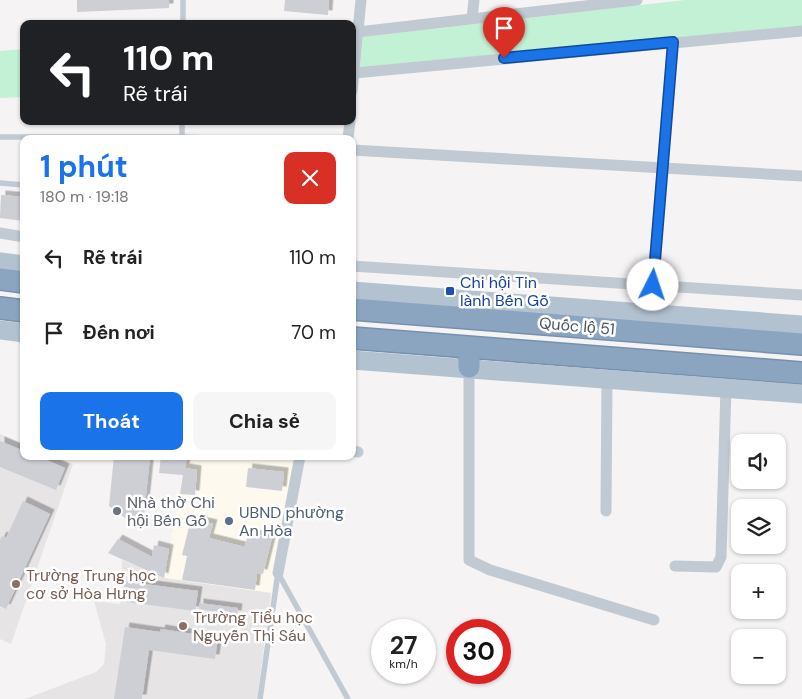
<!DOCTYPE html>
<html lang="vi">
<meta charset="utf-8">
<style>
body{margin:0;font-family:"DM Sans",sans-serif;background:#f6f6f6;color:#222;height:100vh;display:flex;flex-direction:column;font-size:19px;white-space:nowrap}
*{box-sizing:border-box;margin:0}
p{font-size:16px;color:#767676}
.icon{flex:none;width:28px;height:28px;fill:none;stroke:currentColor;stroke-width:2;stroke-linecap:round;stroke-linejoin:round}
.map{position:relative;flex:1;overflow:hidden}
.panel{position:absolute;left:20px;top:135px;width:336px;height:325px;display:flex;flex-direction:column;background:#fff;border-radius:10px;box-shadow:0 1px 4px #0004}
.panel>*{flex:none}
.top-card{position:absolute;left:20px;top:20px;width:336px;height:105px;border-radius:10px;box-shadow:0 1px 4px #0004;background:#202124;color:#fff;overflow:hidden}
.buttons{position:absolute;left:731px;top:434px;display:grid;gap:10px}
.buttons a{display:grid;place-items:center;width:55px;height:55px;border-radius:10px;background:#fff;box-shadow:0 1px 4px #0004;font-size:25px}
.speed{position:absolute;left:371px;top:619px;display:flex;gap:10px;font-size:25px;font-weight:700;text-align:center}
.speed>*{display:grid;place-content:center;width:65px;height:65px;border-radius:50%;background:#fff;box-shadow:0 1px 4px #0004;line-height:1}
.speed small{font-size:12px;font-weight:400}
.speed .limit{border:8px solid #d22;background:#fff;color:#111}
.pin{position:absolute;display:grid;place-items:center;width:42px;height:42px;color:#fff;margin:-51px -21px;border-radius:50% 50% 50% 0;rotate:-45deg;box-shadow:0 0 5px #0007}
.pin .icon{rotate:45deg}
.me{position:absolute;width:55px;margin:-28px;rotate:4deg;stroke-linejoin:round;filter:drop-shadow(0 0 4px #0008)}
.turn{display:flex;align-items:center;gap:18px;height:105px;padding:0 20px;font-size:22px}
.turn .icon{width:65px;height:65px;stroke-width:2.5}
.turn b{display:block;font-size:35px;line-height:42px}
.round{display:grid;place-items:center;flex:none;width:52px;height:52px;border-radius:10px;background:#f6f6f6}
.overview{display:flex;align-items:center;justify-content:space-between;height:85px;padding:0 20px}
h1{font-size:30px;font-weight:700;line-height:38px;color:#1a73e8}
.action{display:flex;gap:10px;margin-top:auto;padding:10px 20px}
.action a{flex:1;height:58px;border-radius:10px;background:#1a73e8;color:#fff;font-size:20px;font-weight:700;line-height:58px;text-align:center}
.action a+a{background:#f6f6f6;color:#222}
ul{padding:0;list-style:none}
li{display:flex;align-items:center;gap:15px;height:75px;padding:0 20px}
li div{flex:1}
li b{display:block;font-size:19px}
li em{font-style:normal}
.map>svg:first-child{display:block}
.commercial{fill:#fdf9ef}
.education{fill:#e6e4e5}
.green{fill:#c3f1d5}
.building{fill:#cdcfd5;filter:url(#shadow)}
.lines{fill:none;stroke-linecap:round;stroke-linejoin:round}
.highway-casing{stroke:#7690ad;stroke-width:24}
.lane{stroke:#c1cad2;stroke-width:5.5}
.street{stroke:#c1cad2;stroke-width:11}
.primary{stroke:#b3c2d1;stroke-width:19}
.highway{stroke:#8ba5c1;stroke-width:21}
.route-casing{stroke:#114b97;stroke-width:12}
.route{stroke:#1a73e8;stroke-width:9}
.transit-dot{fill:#1a4fb4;stroke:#fff;stroke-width:2}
.worship-dot{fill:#6b7280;stroke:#fff;stroke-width:2}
.service-dot{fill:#5c6f8a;stroke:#fff;stroke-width:2}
.education-dot{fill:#8d6e63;stroke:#fff;stroke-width:2}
.labels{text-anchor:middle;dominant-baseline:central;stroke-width:5;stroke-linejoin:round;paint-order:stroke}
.transit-label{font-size:16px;fill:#164399;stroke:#fff;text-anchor:start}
.street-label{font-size:16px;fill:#4a5661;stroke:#fff}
.worship-label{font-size:16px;fill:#5b616d;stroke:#fff;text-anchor:start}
.service-label{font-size:16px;fill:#4e5e75;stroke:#fff;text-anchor:start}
.education-label{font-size:16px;fill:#785e54;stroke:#fff;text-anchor:start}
</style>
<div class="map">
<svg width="802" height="699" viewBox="0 0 802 699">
<defs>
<filter id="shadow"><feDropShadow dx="4.5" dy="-4.5" stdDeviation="0" flood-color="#0004"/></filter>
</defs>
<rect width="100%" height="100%" fill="#f5f3f3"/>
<polygon class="commercial" points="187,456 295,456 271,593 164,578"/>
<g class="education">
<polygon points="0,434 24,444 24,456 54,456 73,464 11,644 0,639"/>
<polygon points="122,560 164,578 271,593 257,699 25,699 96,672 104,664 106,644 94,601 120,604"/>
</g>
<g class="green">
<polygon points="685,0 802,0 802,26 360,67 363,37"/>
<polygon points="24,49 24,97 0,98 0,51"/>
</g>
<g class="building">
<polygon points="77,0 169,0 169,8 77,12"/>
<polygon points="285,0 329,0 328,15 284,11"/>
<polygon points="1,195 24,197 24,221 0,218"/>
<polygon points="0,441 24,451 24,456 37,456 65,468 56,490 0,467"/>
<polygon points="114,456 150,456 144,514 128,520 109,506"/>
<polygon points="161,456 187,456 185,468 197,470 195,495 180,494 183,475 159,473"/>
<polygon points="248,468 284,472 282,491 246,487"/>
<polygon points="23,501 50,514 6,609 0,606 0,540 2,536 6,538"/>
<polygon points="191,519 213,524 209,538 245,547 248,533 272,538 263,574 257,573 255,590 182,580 187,556 182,555"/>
<polygon points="118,539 152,557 154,545 169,549 164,578 108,553"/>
<polygon points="136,575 145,576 144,584 198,591 195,611 127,602 129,591 124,590 125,580 135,582"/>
<polygon points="199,603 238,608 237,615 199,609"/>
<polygon points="125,627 160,632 161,629 218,638 215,659 149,650 142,699 114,699"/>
</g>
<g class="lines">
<g class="highway-casing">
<g id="highway">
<polyline points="0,279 24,282"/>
<polyline points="0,308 24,311"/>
<polyline points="352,309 802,344"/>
<polyline points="352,338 802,373"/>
<polyline points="469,349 469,367"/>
</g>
</g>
<g class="lane">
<polyline points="183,24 183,0"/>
<polyline points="0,137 182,137 230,139"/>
<polyline points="182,137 182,121"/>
<polyline points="0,183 24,185"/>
<polyline points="278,573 348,699"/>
<polyline points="260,699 278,573"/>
</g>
<g class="street">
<polyline points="472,18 474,0"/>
<polyline points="358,32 637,0"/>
<polyline points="354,73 802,31"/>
<polyline points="352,91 361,0"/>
<polyline points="348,139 350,121"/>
<polyline points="352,150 802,176"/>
<polyline points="0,233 24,237"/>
<polyline points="352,266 802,295"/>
<polyline points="650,314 673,42"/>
<polyline points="469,367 469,560 490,570 654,620"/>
<polyline points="352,451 358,452"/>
<polyline points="606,511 607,379"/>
<polyline points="675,566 716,567 721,557 726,388"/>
<polyline points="278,573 300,456"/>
</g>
<g class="primary">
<polyline points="0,262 24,265"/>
<polyline points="352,291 802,325"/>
<polyline points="0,330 24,333"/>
<polyline points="352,360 802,394"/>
</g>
<use href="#highway" class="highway"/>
</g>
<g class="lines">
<g class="route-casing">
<polyline id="route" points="504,58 673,42 653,285"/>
</g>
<use href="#route" class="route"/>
</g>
<rect class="transit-dot" x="445" y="286" width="10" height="10" rx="2.5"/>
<circle class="worship-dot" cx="117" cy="511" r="5"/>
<circle class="service-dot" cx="229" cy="521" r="5"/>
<g class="education-dot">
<circle cx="16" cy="584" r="5"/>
<circle cx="183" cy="626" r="5"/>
</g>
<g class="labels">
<g class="transit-label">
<text x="460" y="282">Chi hội Tin<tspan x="460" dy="18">lành Bến Gỗ</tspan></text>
</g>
<g class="street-label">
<text transform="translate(577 326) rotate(5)">Quốc lộ 51</text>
</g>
<g class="worship-label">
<text x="127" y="502">Nhà thờ Chi<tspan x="127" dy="18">hội Bến Gỗ</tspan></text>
</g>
<g class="service-label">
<text x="239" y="512">UBND phường<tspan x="239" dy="18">An Hòa</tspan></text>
</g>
<g class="education-label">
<text x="26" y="575">Trường Trung học<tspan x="26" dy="18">cơ sở Hòa Hưng</tspan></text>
<text x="193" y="617">Trường Tiểu học<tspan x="193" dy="18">Nguyễn Thị Sáu</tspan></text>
</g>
</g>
</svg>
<div class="buttons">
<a><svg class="icon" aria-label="sound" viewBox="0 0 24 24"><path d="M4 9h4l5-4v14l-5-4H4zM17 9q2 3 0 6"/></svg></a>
<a><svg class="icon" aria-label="layers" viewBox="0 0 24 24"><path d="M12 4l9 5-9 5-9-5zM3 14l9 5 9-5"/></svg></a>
<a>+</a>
<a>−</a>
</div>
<div class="speed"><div>27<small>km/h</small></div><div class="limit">30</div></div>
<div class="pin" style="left:504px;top:58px;background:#d93025"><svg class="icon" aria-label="arrive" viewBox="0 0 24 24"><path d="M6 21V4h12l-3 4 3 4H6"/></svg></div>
<svg class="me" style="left:653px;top:285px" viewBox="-20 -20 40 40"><circle r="19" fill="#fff"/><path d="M0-13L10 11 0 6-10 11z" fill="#1a73e8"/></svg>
<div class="top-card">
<div class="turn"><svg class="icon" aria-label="left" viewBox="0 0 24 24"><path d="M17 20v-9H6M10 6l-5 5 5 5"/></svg><div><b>110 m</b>Rẽ trái</div></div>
</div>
<section class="panel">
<div class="overview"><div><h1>1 phút</h1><p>180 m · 19:18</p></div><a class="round" style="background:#d93025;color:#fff"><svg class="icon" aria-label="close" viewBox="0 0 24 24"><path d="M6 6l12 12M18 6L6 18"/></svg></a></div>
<ul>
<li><svg class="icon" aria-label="left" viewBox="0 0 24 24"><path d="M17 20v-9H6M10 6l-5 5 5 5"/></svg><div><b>Rẽ trái</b></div><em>110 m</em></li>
<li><svg class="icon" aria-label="arrive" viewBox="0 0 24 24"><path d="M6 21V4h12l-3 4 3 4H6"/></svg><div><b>Đến nơi</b></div><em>70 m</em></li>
</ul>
<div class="action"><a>Thoát</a><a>Chia sẻ</a></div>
</section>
</div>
